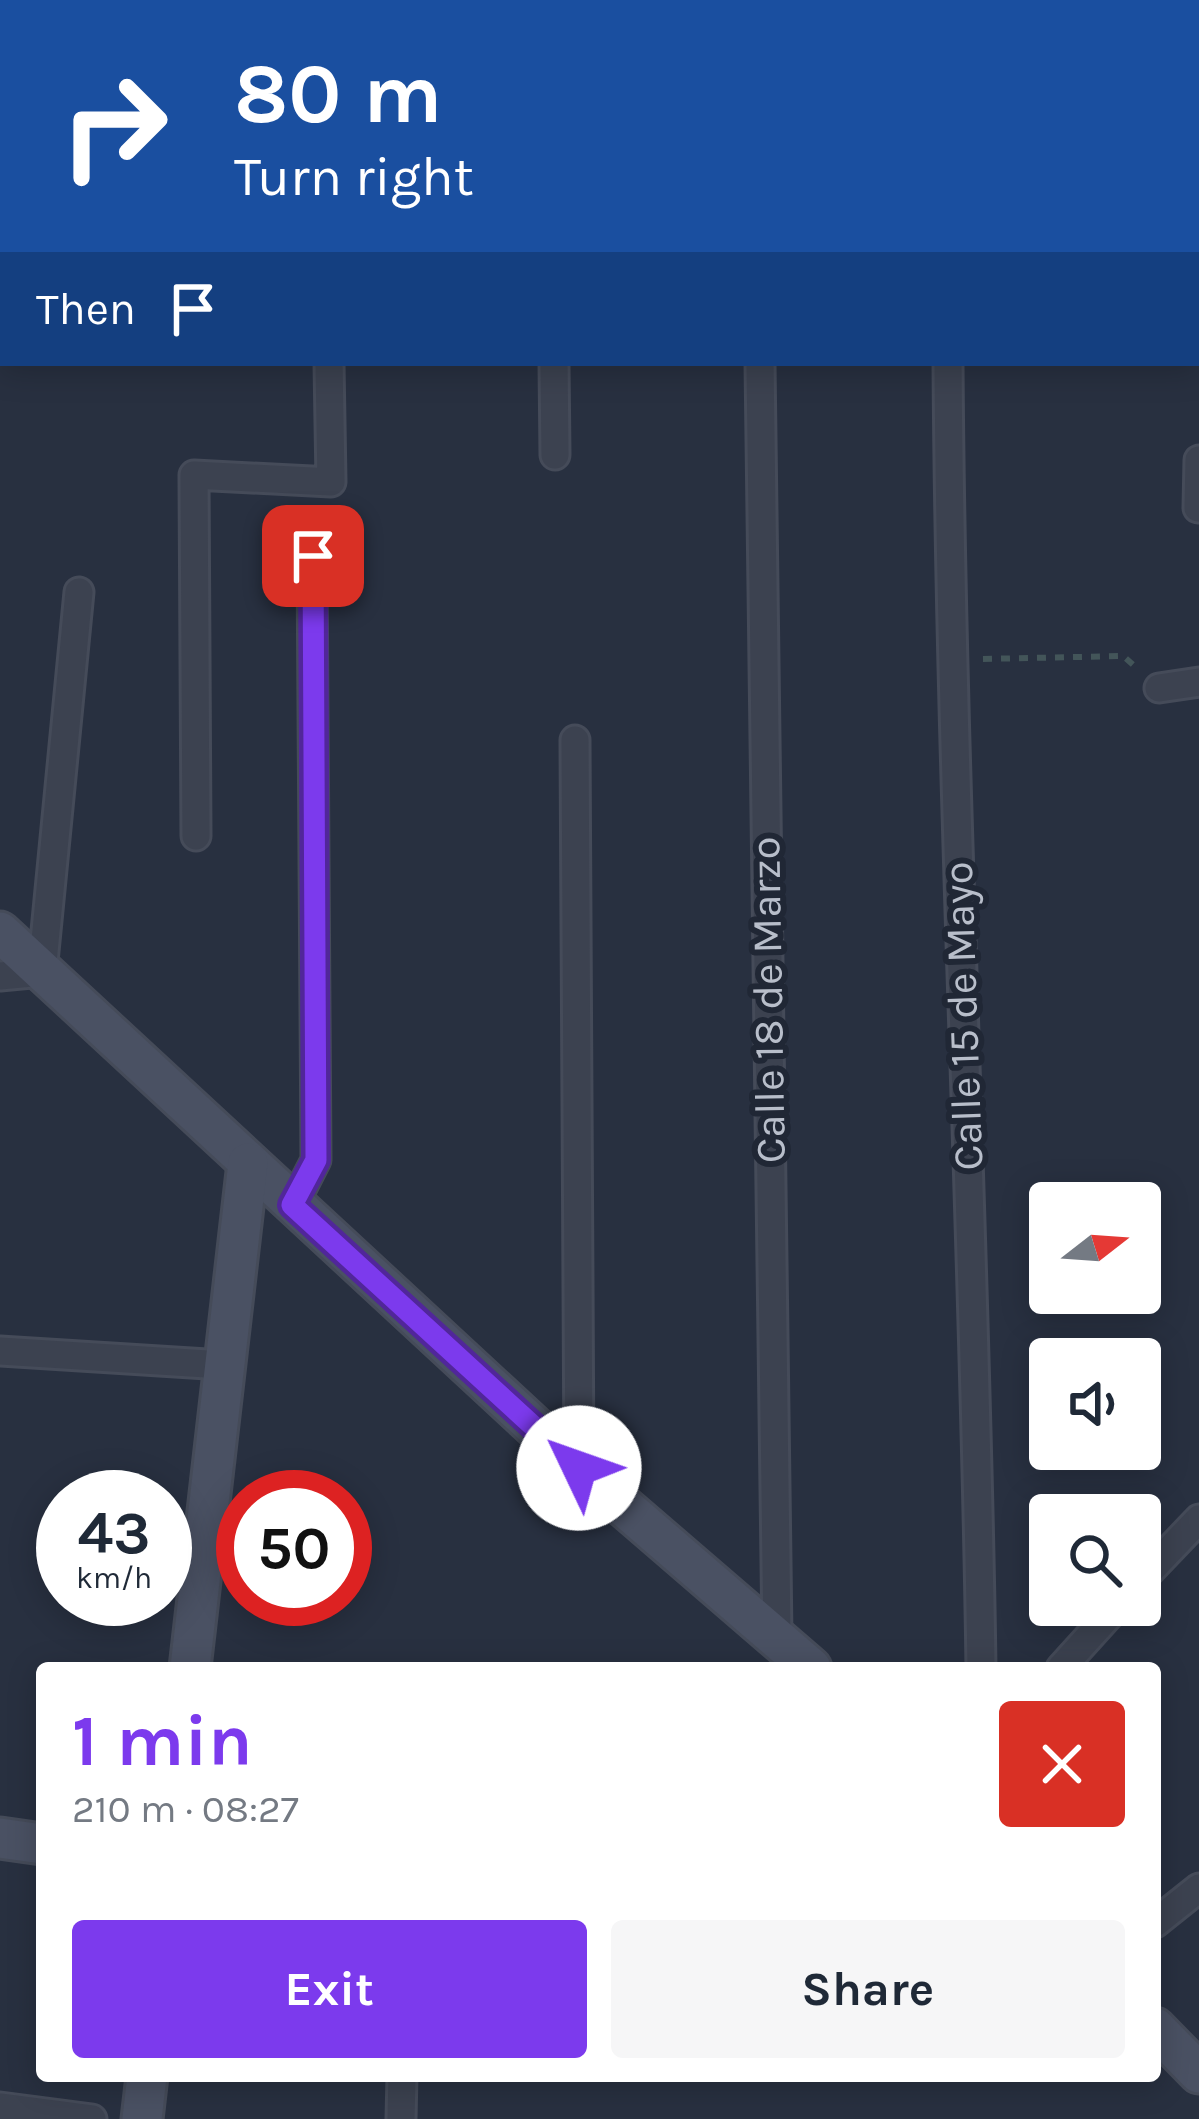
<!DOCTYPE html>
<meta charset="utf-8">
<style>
body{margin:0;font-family:Karla,sans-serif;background:#f6f6f7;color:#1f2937;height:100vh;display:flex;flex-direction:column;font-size:45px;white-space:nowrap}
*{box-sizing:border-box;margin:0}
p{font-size:39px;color:#747a83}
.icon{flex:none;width:66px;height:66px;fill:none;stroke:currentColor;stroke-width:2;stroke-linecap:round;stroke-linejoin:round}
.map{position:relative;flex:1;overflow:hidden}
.drawer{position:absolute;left:36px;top:1662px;width:1125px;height:420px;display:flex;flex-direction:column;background:#fff;border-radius:12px;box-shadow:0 6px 30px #0003}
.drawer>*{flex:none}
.hud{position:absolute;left:0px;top:0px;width:1200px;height:366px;box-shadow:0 6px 30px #0003;background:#1a4fa0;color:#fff;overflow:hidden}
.needle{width:78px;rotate:73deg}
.buttons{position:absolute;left:1029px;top:1182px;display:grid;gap:24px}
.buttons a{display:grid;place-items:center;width:132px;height:132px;border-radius:12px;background:#fff;box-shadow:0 6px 30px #0003;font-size:60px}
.speed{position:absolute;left:36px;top:1470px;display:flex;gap:24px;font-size:60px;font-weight:700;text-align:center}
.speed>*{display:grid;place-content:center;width:156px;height:156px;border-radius:50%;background:#fff;box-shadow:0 6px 30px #0003;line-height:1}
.speed small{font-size:30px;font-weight:400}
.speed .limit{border:18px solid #d22;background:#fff;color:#111}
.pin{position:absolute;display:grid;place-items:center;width:102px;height:102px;color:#fff;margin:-51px;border-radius:24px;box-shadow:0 6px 18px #0006}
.me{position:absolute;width:132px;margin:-66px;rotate:312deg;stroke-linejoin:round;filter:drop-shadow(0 0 9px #0008)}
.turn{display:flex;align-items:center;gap:42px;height:252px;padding:0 36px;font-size:54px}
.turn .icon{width:156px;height:156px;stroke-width:2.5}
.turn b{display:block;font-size:84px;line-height:102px}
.then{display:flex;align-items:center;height:114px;padding:0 36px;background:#0003;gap:24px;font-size:45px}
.round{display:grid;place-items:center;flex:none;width:126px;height:126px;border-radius:12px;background:#f6f6f7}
.head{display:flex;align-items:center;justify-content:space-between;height:204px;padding:0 36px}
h1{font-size:72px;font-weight:700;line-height:90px;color:#7c3aed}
.primary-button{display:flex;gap:24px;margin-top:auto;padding:24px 36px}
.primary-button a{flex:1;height:138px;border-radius:12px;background:#7c3aed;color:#fff;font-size:48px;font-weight:700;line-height:138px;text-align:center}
.primary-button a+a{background:#f6f6f7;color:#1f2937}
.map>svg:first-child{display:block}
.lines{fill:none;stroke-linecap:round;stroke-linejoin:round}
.street-casing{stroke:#454b59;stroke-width:33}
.secondary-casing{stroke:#454b59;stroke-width:45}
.path{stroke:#435559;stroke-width:6;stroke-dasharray:9 9;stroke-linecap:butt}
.street{stroke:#3c4250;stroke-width:27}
.secondary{stroke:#4a5163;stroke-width:39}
.route-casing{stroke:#51269a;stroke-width:30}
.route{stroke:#7c3aed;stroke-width:21}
.labels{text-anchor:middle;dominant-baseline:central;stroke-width:12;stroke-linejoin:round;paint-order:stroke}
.street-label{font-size:42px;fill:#b8beca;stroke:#202735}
</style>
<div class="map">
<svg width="1199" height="2119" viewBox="0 0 1199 2119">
<rect width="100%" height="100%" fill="#283040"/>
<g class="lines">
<g class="street-casing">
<g id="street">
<polyline points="325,0 325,3"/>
<polyline points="549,0 549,3"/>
<polyline points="755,0 755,3"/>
<polyline points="946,0 946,3"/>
<polyline points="0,171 3,170"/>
<polyline points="0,335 3,335"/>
<polyline points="554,363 555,455"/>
<polyline points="760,363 777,1637"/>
<path d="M948,363C951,798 975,1233 981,1668"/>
<polyline points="1198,508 1199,460"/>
<polyline points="1159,688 1199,682"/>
<polyline points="575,740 579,1468"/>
<polyline points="196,836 194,475 331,482 329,363"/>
<polyline points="0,976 42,972 79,592"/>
<polyline points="293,1205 316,1160 312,557"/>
<polyline points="0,1351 223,1365"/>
<polyline points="1140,1581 1199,1519"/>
<polyline points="1061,1668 1118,1605"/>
<polyline points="1155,1923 1199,1888"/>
<polyline points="0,2107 92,2119"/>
<polyline points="401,2119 402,2076"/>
</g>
</g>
<g class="secondary-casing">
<g id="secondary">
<polyline points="0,932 579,1468 811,1668"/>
<polyline points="190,1668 248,1163"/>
<polyline points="0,1838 42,1844"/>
<polyline points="1155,2028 1199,2073"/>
<polyline points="142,2119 147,2076"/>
</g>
</g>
<polyline class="path" points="983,659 1123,656 1138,669"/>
<use href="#street" class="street"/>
<use href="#secondary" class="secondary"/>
</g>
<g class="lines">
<g class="route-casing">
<polyline id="route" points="313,556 316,1160 292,1205 579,1468"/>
</g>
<use href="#route" class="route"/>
</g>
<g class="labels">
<g class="street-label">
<text transform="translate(768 1000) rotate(-91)">Calle 18 de Marzo</text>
<text transform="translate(963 1016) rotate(-92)">Calle 15 de Mayo</text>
</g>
</g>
</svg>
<div class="buttons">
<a><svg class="needle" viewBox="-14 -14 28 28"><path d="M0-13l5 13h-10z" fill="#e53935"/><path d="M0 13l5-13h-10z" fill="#747a83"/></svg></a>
<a><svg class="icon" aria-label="sound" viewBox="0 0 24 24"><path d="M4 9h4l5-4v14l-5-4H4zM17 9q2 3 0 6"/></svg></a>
<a><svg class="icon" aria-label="search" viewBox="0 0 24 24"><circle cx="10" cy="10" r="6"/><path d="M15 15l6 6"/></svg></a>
</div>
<div class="speed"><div>43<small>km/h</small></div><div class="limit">50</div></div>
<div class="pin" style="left:313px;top:556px;background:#d93025"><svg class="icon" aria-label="arrive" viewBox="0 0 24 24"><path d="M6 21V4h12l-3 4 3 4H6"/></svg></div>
<svg class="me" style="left:579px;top:1468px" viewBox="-20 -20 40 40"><circle r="19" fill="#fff"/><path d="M0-13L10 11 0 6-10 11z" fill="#7c3aed"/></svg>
<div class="hud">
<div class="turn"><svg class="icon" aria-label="right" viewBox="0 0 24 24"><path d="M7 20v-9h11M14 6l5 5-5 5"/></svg><div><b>80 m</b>Turn right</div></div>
<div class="then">Then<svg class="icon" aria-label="arrive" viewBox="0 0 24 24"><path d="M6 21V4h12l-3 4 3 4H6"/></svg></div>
</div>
<section class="drawer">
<div class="head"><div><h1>1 min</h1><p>210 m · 08:27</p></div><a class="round" style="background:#d93025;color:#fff"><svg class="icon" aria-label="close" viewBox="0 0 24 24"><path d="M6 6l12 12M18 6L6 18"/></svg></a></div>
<div class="primary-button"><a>Exit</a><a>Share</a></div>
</section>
</div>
